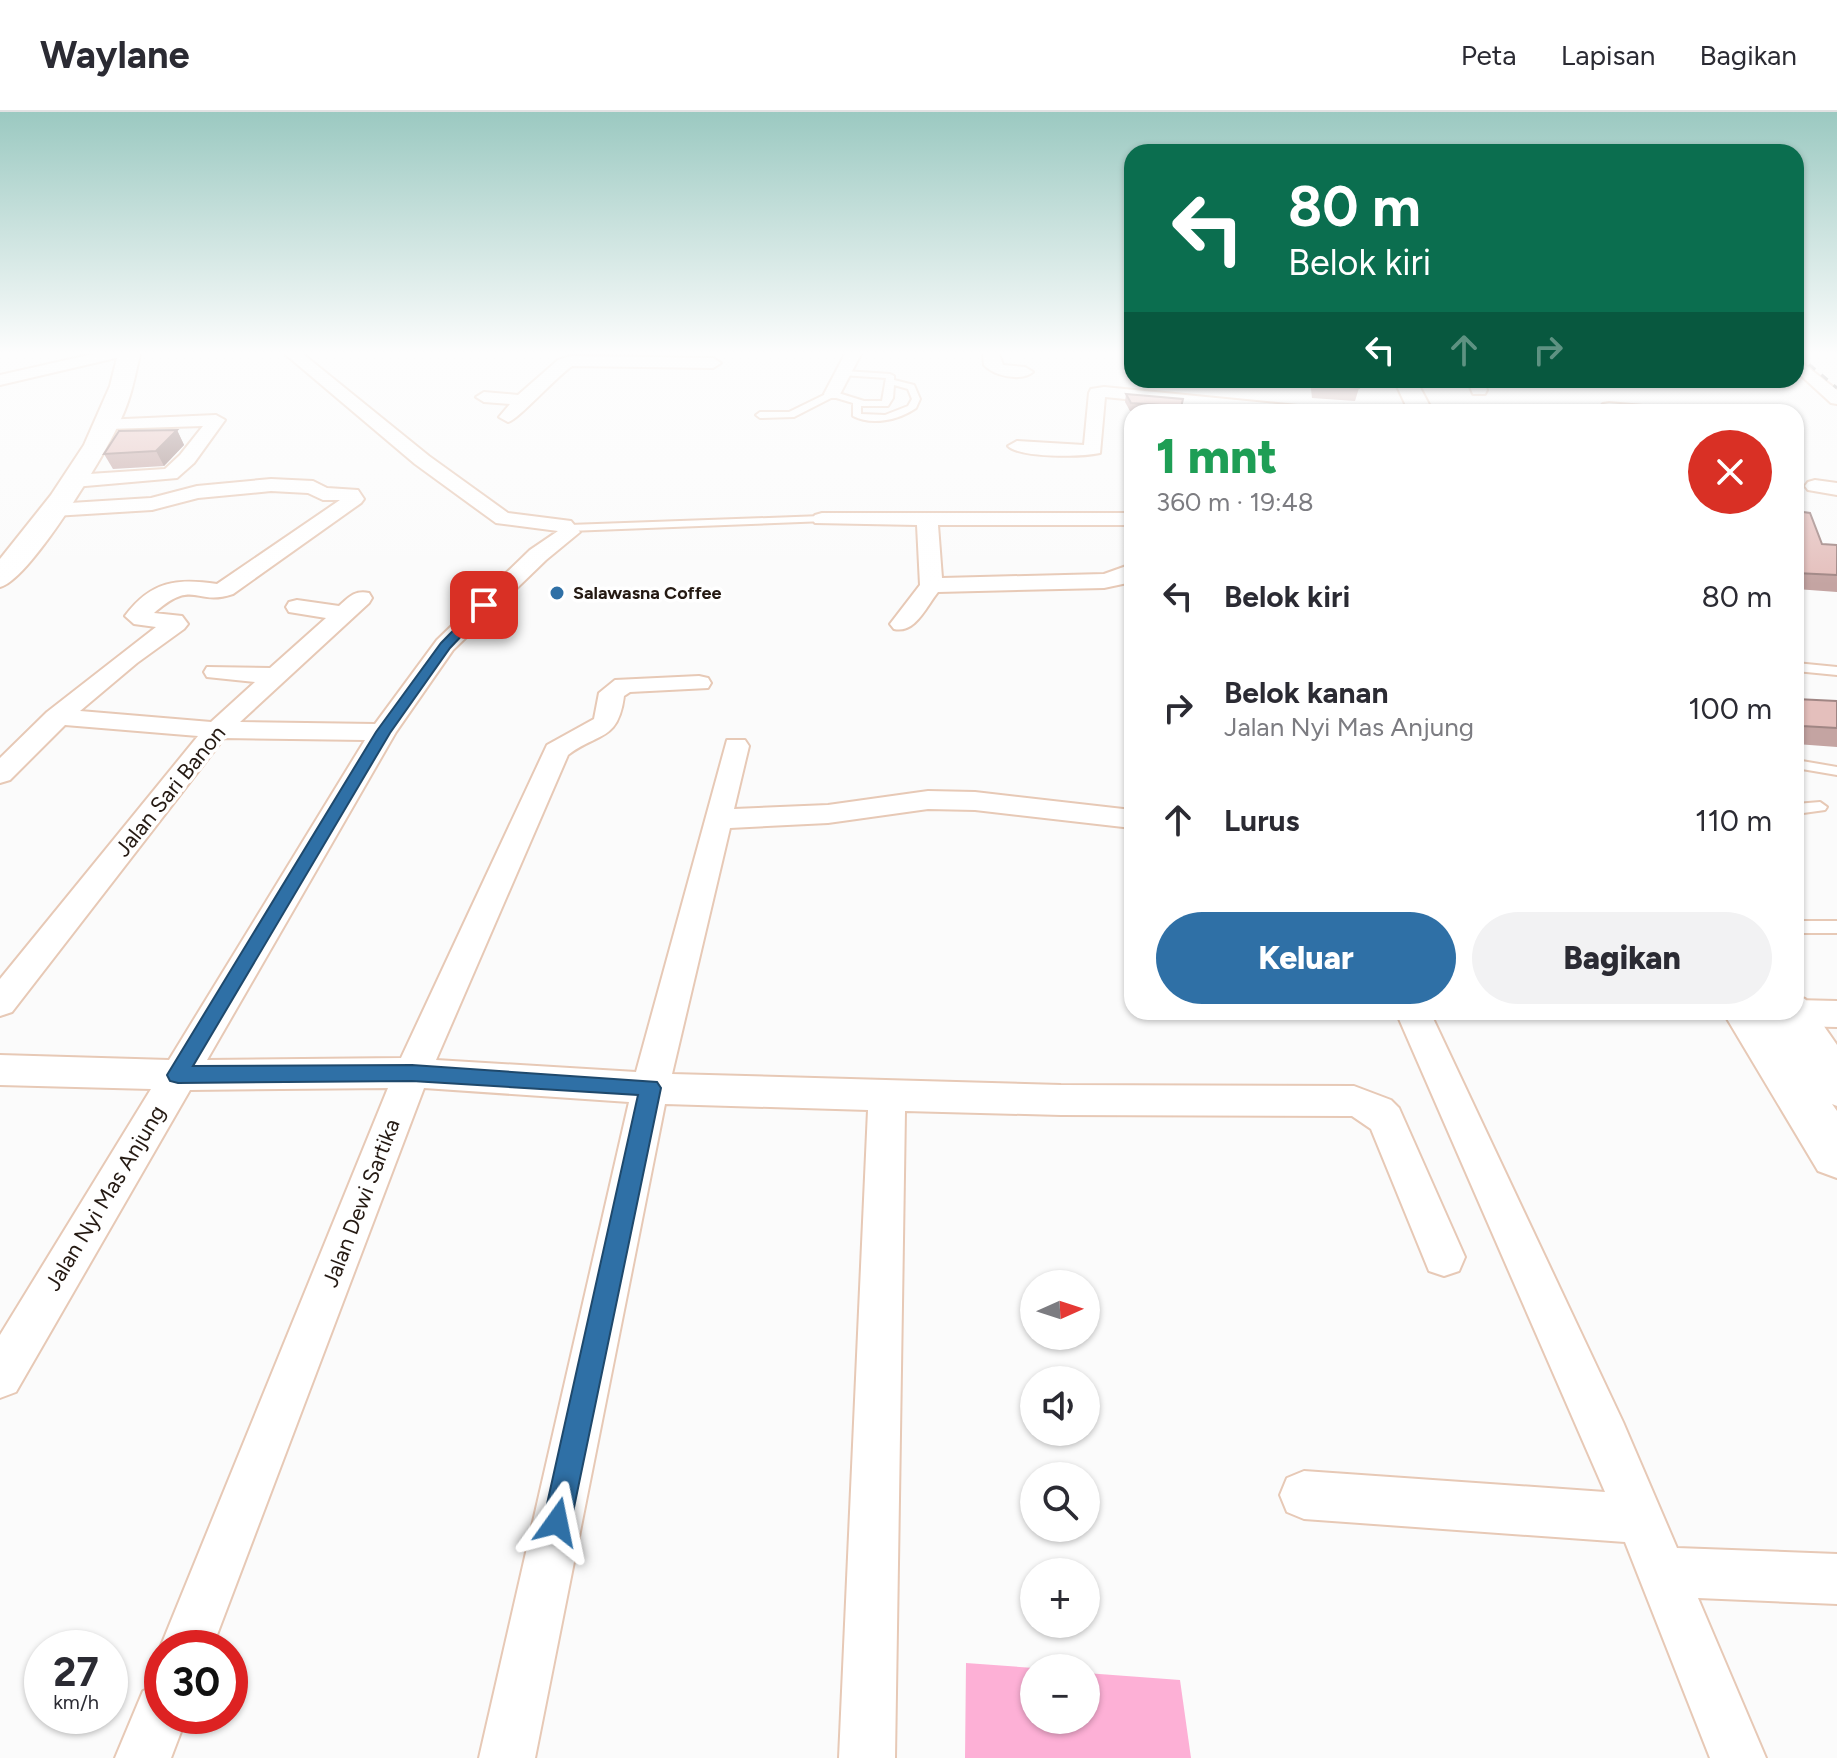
<!DOCTYPE html>
<html lang="id">
<meta charset="utf-8">
<style>
body{margin:0;font-family:Figtree,sans-serif;background:#f2f2f3;color:#2b2b33;height:100vh;display:flex;flex-direction:column;font-size:30px;white-space:nowrap}
*{box-sizing:border-box;margin:0}
p{font-size:26px;color:#7c7c81}
.icon{flex:none;width:44px;height:44px;fill:none;stroke:currentColor;stroke-width:2;stroke-linecap:round;stroke-linejoin:round}
.map{position:relative;flex:1;overflow:hidden}
.sheet{position:absolute;left:1124px;top:292px;width:680px;height:616px;display:flex;flex-direction:column;background:#fff;border-radius:24px;box-shadow:0 2px 6px #0004}
.sheet>*{flex:none}
.hud{position:absolute;left:1124px;top:32px;width:680px;height:244px;border-radius:24px;box-shadow:0 2px 6px #0004;background:#0b6e4f;color:#fff;overflow:hidden}
.needle{width:52px;rotate:87deg}
.controls{position:absolute;left:1020px;top:1158px;display:grid;gap:16px}
.controls a{display:grid;place-items:center;width:80px;height:80px;border-radius:50%;background:#fff;box-shadow:0 2px 6px #0004;font-size:40px}
.speed{position:absolute;left:24px;top:1518px;display:flex;gap:16px;font-size:40px;font-weight:700;text-align:center}
.speed>*{display:grid;place-content:center;width:104px;height:104px;border-radius:50%;background:#fff;box-shadow:0 2px 6px #0004;line-height:1}
.speed small{font-size:20px;font-weight:400}
.speed .limit{border:12px solid #d22;background:#fff;color:#111}
.pin{position:absolute;display:grid;place-items:center;width:68px;height:68px;color:#fff;margin:-34px;border-radius:16px;box-shadow:0 4px 12px #0006}
.me{position:absolute;width:88px;margin:-44px;rotate:12deg;stroke-linejoin:round;filter:drop-shadow(0 0 6px #0008)}
.turn{display:flex;align-items:center;gap:28px;height:168px;padding:0 32px;font-size:36px}
.turn .icon{width:104px;height:104px;stroke-width:2.5}
.turn b{display:block;font-size:56px;line-height:68px}
.lanes{display:flex;align-items:center;height:76px;padding:0 32px;background:#0003;justify-content:center;gap:40px;direction:ltr}
.lanes .off{opacity:.35}
.round{display:grid;place-items:center;flex:none;width:84px;height:84px;border-radius:42px;background:#f2f2f3}
.overview{display:flex;align-items:center;justify-content:space-between;height:136px;padding:0 32px}
h1{font-size:48px;font-weight:800;line-height:60px;color:#1e9e55}
.action{display:flex;gap:16px;margin-top:auto;padding:16px 32px}
.action a{flex:1;height:92px;border-radius:48px;background:#2f70a6;color:#fff;font-size:32px;font-weight:800;line-height:92px;text-align:center}
.action a+a{background:#f2f2f3;color:#2b2b33}
ul{padding:0;list-style:none}
li{display:flex;align-items:center;gap:24px;height:112px;padding:0 32px}
li div{flex:1}
li b{display:block;font-size:30px}
li em{font-style:normal}
header{display:flex;align-items:center;gap:48px;box-sizing:border-box;height:112px;padding:0 40px;background:#fff;border-bottom:2px solid #e1e1e2}
header strong{font-size:38px}
nav{display:flex;gap:44px;margin-inline-start:auto;font-size:28px}
.map>svg:first-child{display:block}
.green{fill:#fdb0d6}
.lines{fill:none;stroke-linecap:round;stroke-linejoin:round}
.lane-casing{stroke:#e7c9b6;stroke-width:4}
.street-casing{stroke:#e7c9b6;stroke-width:4}
.secondary-casing{stroke:#e7c9b6;stroke-width:4}
.highway-casing{stroke:#e7c9b6;stroke-width:4}
.lane{fill:#fff;fill-rule:evenodd}
.street{fill:#fff;fill-rule:evenodd}
.secondary{fill:#fff;fill-rule:evenodd}
.highway{fill:#fff;fill-rule:evenodd}
.rail{stroke:#8a8481;stroke-width:3;stroke-dasharray:8 8;stroke-linecap:butt}
.wall{fill:#c4a4a2}
.shaded-wall{fill:#a08684}
.building{fill:#e4bfbc;stroke:#a08684;stroke-width:2}
.route{fill:#2f70a6;stroke:#1f496c;stroke-width:2}
.poi-dot{fill:#2f70a6;stroke:#fff;stroke-width:3}
.labels{text-anchor:middle;dominant-baseline:central;stroke-width:7;stroke-linejoin:round;paint-order:stroke}
.far-poi-label{font-size:18px;font-weight:bold;fill:#251a13;stroke:#fff;text-anchor:start}
.street-label{font-size:22px;fill:#251a13;stroke:#fff}
</style>
<header>
<strong>Waylane</strong>
<nav><a>Peta</a><a>Lapisan</a><a>Bagikan</a></nav>
</header>
<div class="map">
<svg width="1837" height="1646" viewBox="0 0 1837 1646">
<rect width="100%" height="100%" fill="#fbfbfb"/>
<polygon class="green" points="966,1551 1034,1556 1034,1608 1086,1608 1086,1561 1180,1568 1191,1646 965,1646"/>
<g class="lines">
<g class="lane-casing">
<g id="lane">
<path d="M845,259L890,262L894,264V268L914,273L920,287L916,296C899,308 872,314 853,304V291L833,285L794,305L760,306L756,303L760,300H789L832,279L864,289H882L886,266L842,263ZM894,273L908,277L912,287L908,294L885,303L861,302V294H888L893,286Z"/>
<polygon points="822,404 827,407 826,409 569,419 564,416 569,413"/>
<polygon points="1796,551 1837,555 1837,563 1796,559"/>
<polygon points="1796,648 1837,655 1837,663 1796,656"/>
<polygon points="1820,690 1827,695 1825,698 1796,702 1796,692"/>
<rect x="1796" y="809" width="41" height="12"/>
</g>
</g>
<g class="street-casing">
<g id="street">
<polygon points="93,242 122,242 120,245 0,273 0,263"/>
<path d="M285,242H303L429,344L508,401L571,409L580,420L546,448L453,538L396,620L207,948L401,946L547,633L594,607L599,581L615,568L699,564L708,566L711,571L708,576L630,580L624,584C618,630 598,620 568,643L436,948L636,960L727,628H745L749,634L734,697L828,693L928,679L975,680L1132,698V716L975,698L928,697L828,711L730,716L672,962L1061,973L1354,974L1391,988L1399,996L1465,1145L1459,1159L1444,1164L1429,1159L1371,1017L1352,1004L1061,1003L905,999L895,1646H839L868,998L665,992L535,1646H479L629,990L424,976L212,1536H162V1541L160,1536L388,976L190,978L16,1280L0,1286V1223L151,977L0,973V943L169,948L365,628L224,626L12,900L0,904V867L198,624L65,613L10,668L0,671V646L47,600L156,515L134,512L125,504C151,469 177,466 217,472L340,388H323L308,381L271,379L198,386L152,398L54,404L44,398L54,392L151,386L197,374L271,367L313,369L327,376L358,378L364,387L361,391L233,482C194,495 195,465 154,501L182,504L188,512L184,517L137,551L80,599L211,610L255,570L207,565L204,560L207,555L270,556L326,506L289,500L286,495L289,490L297,488L339,494C349,485 355,478 369,481L372,486L369,491L240,610L375,612L437,528L530,438L558,419L496,411L415,352Z"/>
<polygon points="845,242 861,242 838,286 826,286 824,282"/>
<path d="M983,242H999L1003,253L1025,255L1033,260C1021,270 994,264 984,253Z"/>
<path d="M571,244L713,246L721,251L713,256L572,254C557,264 518,308 508,310L499,305L510,292L484,290L476,285L484,280L518,283L558,248Z"/>
<polygon points="1796,246 1837,278 1837,292 1831,291 1796,259"/>
<polygon points="1467,268 1483,268 1487,278 1485,282 1473,282"/>
<path d="M1104,275L1308,295L1317,300H1255L1105,285L1100,341C1082,345 1020,346 1008,334L1017,329L1084,333L1089,281L1091,277Z"/>
<polygon points="1609,291 1654,295 1663,300 1603,300 1600,296 1603,292"/>
<polygon points="216,303 225,308 194,351 177,366 74,375 64,369 74,363 165,357 180,343 203,314 108,317 99,312 102,308"/>
<polygon points="1815,368 1837,371 1837,383 1808,378 1805,374 1808,370"/>
<path d="M822,401H1132V413H938L942,466L1104,462L1132,452V470L1104,476L938,480C926,495 915,522 894,517L890,512L920,473L917,413L815,411L812,407L815,403Z"/>
<polygon points="1796,888 1837,889 1837,915 1789,914 1777,910 1772,900 1796,900"/>
<polygon points="1396,900 1430,900 1623,1310 1677,1436 1837,1442 1837,1492 1698,1486 1766,1646 1710,1646 1625,1430 1304,1407 1287,1400 1280,1383 1287,1366 1304,1359 1605,1380"/>
<polygon points="162,1571 162,1604 187,1604 171,1646 115,1646 143,1579"/>
</g>
</g>
<g class="secondary-casing">
<g id="secondary">
<polygon points="1394,268 1416,268 1433,300 1409,300"/>
<polygon points="1796,884 1805,887 1837,933 1837,994 1832,992 1837,999 1837,1066 1818,1059 1723,900 1796,900"/>
</g>
</g>
<g class="highway-casing">
<path id="highway" d="M118,242H140C135,264 131,286 121,307C107,340 30,468 0,475V447L51,383L84,333L110,274Z"/>
</g>
<use href="#lane" class="lane"/>
<use href="#street" class="street"/>
<use href="#secondary" class="secondary"/>
<use href="#highway" class="highway"/>
<polyline class="rail" points="1797,242 1837,276"/>
</g>
<g class="wall">
<polygon points="1310,268 1358,268 1359,276 1355,289 1312,286"/>
<polygon points="1126,282 1180,300 1130,299 1125,290"/>
<polygon points="177,318 184,333 164,354 113,357 104,342"/>
<polygon points="1796,399 1822,432 1837,433 1837,480 1796,477"/>
<polygon points="1796,587 1837,589 1837,635 1796,632"/>
</g>
<polygon class="shaded-wall" points="177,318 184,333 164,354 156,339"/>
<g class="building">
<polygon points="1315,268 1358,268 1359,276 1315,272"/>
<polygon points="1126,282 1183,287 1180,300 1160,300 1160,293 1131,291"/>
<polygon points="177,318 156,339 104,342 119,319"/>
<polygon points="1796,399 1810,401 1822,432 1837,433 1837,463 1796,461"/>
<polygon points="1796,587 1837,589 1837,616 1802,614 1796,606"/>
</g>
<linearGradient id="sky" x2="0" y2="1"><stop stop-color="#9bc9c1"/><stop offset="0.51" stop-color="#fdfdfd"/><stop offset="1" stop-color="#fdfdfd" stop-opacity="0"/></linearGradient>
<rect width="1837" height="472" fill="url(#sky)"/>
<polygon class="route" points="480,491 491,493 450,536 390,621 193,954 412,953 657,970 661,976 571,1410 567,1419 557,1423 547,1419 543,1410 638,983 412,969 178,971 170,969 167,963 376,620 441,531"/>
<circle class="poi-dot" cx="557" cy="481" r="8"/>
<g class="labels">
<g class="far-poi-label">
<text x="573" y="481">Salawasna Coffee</text>
</g>
<g class="street-label">
<text transform="translate(170 679) rotate(-51)">Jalan Sari Banon</text>
<text transform="translate(105 1086) rotate(-59)">Jalan Nyi Mas Anjung</text>
<text transform="translate(361 1091) rotate(-69)">Jalan Dewi Sartika</text>
</g>
</g>
</svg>
<div class="controls">
<a><svg class="needle" viewBox="-14 -14 28 28"><path d="M0-13l5 13h-10z" fill="#e53935"/><path d="M0 13l5-13h-10z" fill="#7c7c81"/></svg></a>
<a><svg class="icon" aria-label="sound" viewBox="0 0 24 24"><path d="M4 9h4l5-4v14l-5-4H4zM17 9q2 3 0 6"/></svg></a>
<a><svg class="icon" aria-label="search" viewBox="0 0 24 24"><circle cx="10" cy="10" r="6"/><path d="M15 15l6 6"/></svg></a>
<a>+</a>
<a>−</a>
</div>
<div class="speed"><div>27<small>km/h</small></div><div class="limit">30</div></div>
<div class="pin" style="left:484px;top:493px;background:#d93025"><svg class="icon" aria-label="arrive" viewBox="0 0 24 24"><path d="M6 21V4h12l-3 4 3 4H6"/></svg></div>
<svg class="me" style="left:557px;top:1410px" viewBox="-20 -20 40 40"><path d="M0-17L14 15 0 8-14 15z" fill="#2f70a6" stroke="#fff" stroke-width="4"/></svg>
<div class="hud">
<div class="turn"><svg class="icon" aria-label="left" viewBox="0 0 24 24"><path d="M17 20v-9H6M10 6l-5 5 5 5"/></svg><div><b>80 m</b>Belok kiri</div></div>
<div class="lanes"><svg class="icon" aria-label="left" viewBox="0 0 24 24"><path d="M17 20v-9H6M10 6l-5 5 5 5"/></svg><svg class="icon off" aria-label="ahead" viewBox="0 0 24 24"><path d="M12 20V5M6 11l6-6 6 6"/></svg><svg class="icon off" aria-label="right" viewBox="0 0 24 24"><path d="M7 20v-9h11M14 6l5 5-5 5"/></svg></div>
</div>
<section class="sheet">
<div class="overview"><div><h1>1 mnt</h1><p>360 m · 19:48</p></div><a class="round" style="background:#d93025;color:#fff"><svg class="icon" aria-label="close" viewBox="0 0 24 24"><path d="M6 6l12 12M18 6L6 18"/></svg></a></div>
<ul>
<li><svg class="icon" aria-label="left" viewBox="0 0 24 24"><path d="M17 20v-9H6M10 6l-5 5 5 5"/></svg><div><b>Belok kiri</b></div><em>80 m</em></li>
<li><svg class="icon" aria-label="right" viewBox="0 0 24 24"><path d="M7 20v-9h11M14 6l5 5-5 5"/></svg><div><b>Belok kanan</b><p>Jalan Nyi Mas Anjung</p></div><em>100 m</em></li>
<li><svg class="icon" aria-label="ahead" viewBox="0 0 24 24"><path d="M12 20V5M6 11l6-6 6 6"/></svg><div><b>Lurus</b></div><em>110 m</em></li>
</ul>
<div class="action"><a>Keluar</a><a>Bagikan</a></div>
</section>
</div>
